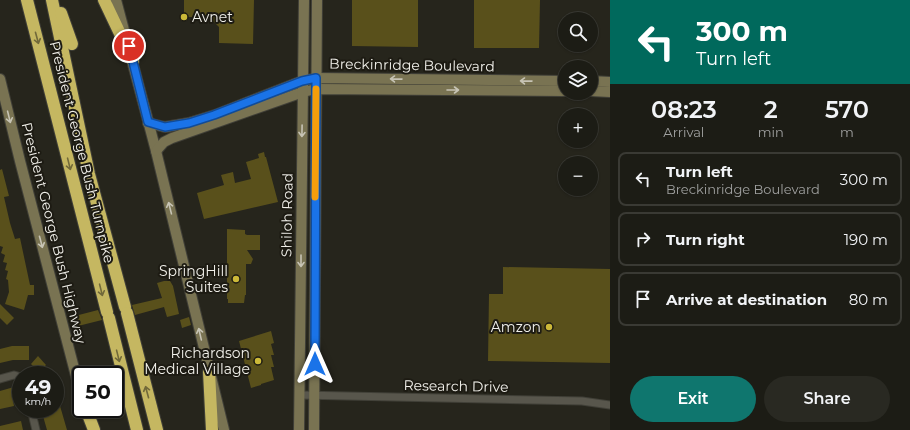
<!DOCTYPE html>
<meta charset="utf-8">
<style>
body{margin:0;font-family:Montserrat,sans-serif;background:#292922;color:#f1f3f6;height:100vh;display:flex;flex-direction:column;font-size:15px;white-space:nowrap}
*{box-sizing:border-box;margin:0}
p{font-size:13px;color:#a0a1a0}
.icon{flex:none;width:22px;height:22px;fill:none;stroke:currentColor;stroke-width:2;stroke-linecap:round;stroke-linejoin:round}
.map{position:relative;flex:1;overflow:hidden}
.details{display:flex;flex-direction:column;background:#1c1c15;width:300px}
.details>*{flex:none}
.top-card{background:#00695c;color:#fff;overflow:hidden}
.buttons{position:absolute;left:558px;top:12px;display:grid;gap:8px}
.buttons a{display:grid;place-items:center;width:40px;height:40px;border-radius:50%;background:#1c1c15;box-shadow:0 1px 3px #0004,0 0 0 1px #3a3a34;font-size:20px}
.speed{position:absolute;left:12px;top:366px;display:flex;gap:8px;font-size:20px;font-weight:700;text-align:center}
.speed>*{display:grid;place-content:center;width:52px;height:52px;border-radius:50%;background:#1c1c15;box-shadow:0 1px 3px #0004,0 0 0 1px #3a3a34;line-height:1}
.speed small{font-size:10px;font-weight:400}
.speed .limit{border:2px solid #111;border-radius:6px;background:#fff;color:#111}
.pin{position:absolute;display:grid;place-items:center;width:34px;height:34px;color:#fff;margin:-17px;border:2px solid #fff;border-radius:50%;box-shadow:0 1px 4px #0007}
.me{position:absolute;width:44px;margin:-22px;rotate:0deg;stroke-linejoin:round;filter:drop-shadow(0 0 3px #0008)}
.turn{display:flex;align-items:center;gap:14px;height:84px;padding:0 20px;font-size:18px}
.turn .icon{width:52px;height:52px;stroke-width:2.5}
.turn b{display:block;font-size:28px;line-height:34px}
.eta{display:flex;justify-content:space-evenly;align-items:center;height:68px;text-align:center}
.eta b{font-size:24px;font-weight:600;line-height:28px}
.primary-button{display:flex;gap:8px;margin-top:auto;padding:8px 20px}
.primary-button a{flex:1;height:46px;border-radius:24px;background:#0f766e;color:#fff;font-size:16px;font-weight:600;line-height:46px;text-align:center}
.primary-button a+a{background:#292922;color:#f1f3f6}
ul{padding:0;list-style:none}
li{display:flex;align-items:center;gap:12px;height:54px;margin:0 8px 6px;padding:0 12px;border:2px solid #3a3a34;border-radius:8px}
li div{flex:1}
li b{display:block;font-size:15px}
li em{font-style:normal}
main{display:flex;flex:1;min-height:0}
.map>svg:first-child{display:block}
.building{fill:#59501b}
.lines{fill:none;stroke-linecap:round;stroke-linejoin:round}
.street-casing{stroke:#414038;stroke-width:9}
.secondary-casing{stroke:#414038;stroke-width:12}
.highway-casing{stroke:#414038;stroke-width:14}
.street{stroke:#58564c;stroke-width:7}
.secondary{stroke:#797352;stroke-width:10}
.highway{stroke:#c5b761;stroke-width:12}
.oneway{stroke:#71693a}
.oneway2{stroke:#c7c4b5}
.route-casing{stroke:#114b97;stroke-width:10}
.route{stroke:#1a73e8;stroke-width:7}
.slow{stroke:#f59e0b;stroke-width:7}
.poi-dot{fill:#ccb938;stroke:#1d1b13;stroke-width:1.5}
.labels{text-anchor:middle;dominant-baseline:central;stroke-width:4;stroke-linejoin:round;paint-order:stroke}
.poi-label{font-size:14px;fill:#f1f0ea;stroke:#1d1b13;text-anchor:end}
.street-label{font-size:14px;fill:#f1f0ea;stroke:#1d1b13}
</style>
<main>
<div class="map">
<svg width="610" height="430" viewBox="0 0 610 430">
<rect width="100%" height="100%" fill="#26251c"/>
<g class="building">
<polygon points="184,0 254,0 253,44 219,43 219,27 209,17 184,17"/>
<polygon points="352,0 418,0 418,47 352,46"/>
<polygon points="474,0 540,0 539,48 474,48"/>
<polygon points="264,152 265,157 266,157 278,202 204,219 197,193 224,185 221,175 233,172 235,183 251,179 246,162 259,158 258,154"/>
<polygon points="2,169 9,196 4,197 10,223 15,239 20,238 30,285 34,285 34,295 28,295 24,310 5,304 9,292 8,280 6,279 8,271 5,270 7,263 3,262 5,255 1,253 3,247 0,246 0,170"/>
<polygon points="227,229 245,230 245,234 247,235 260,235 260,250 247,250 253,259 251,264 246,264 246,295 245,295 244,303 228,303 228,299 227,299"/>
<polygon points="503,267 610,269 610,363 488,361 489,294 503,294"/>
<polygon points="164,281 170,281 173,286 179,314 167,317 164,307 135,315 132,305 162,298 157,283"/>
<polygon points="0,304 14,318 7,325 0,318"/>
<polygon points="98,310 102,320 74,327 71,317"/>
<polygon points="189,317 191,325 182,328 180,320"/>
<polygon points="271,331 274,343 271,344 274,355 271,355 274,367 271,367 274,380 261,384 261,385 251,388 239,341"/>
<polygon points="12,346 29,346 29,360 13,360 0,363 0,349"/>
<polygon points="38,356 46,365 39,372 31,364"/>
<polygon points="14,387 16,399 13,400 14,406 0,409 0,391"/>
<polygon points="55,392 56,392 67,430 47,430 41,409 55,409"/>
<polygon points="21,421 23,430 0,430 0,426"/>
</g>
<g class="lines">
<g class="street-casing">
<g id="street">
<polyline points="0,379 14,375 21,377"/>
<polyline points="300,395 582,401 610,405"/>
<polyline points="31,409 36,430"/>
</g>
</g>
<g class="secondary-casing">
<g id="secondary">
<polyline points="116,0 156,151 224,430"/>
<polyline points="0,79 20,161 81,395"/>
<polyline points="591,81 610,82"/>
<polyline points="591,91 610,92"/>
<polyline points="148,123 165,127 189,123 215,115 302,81 316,78 565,81"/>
<polyline points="156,151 164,142 172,138 303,92 316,89 565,91"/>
<polyline points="299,430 304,0"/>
<polyline points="314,430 317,0"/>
</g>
</g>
<g class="highway-casing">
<g id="highway">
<polyline points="27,0 107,312"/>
<polyline points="52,0 89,174 125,307"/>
<polyline points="104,0 133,61"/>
<polyline points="61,13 72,44"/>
<polyline points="127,313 157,430"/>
<polyline points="109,318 137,430"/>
<polyline points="209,372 212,430"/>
<polyline points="86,409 94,430"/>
</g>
</g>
<use href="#street" class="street"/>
<use href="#secondary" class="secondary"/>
<use href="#highway" class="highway"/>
</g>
<defs><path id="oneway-shaft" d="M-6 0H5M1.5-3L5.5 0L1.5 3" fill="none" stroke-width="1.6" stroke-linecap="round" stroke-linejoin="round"/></defs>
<g class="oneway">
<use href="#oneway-shaft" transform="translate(37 38) rotate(75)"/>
<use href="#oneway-shaft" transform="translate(69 164) rotate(76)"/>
<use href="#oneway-shaft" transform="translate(101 290) rotate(76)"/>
<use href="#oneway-shaft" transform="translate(118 356) rotate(76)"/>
<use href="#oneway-shaft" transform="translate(147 392) rotate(-105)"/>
</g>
<g class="oneway2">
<use href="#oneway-shaft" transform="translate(396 79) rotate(-179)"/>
<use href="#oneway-shaft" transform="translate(526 81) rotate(-179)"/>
<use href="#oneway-shaft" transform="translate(453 90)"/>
<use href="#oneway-shaft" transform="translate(9 117) rotate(76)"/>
<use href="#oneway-shaft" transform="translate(302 131) rotate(91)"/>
<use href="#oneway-shaft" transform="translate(170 208) rotate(-104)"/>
<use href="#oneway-shaft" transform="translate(41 242) rotate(75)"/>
<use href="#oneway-shaft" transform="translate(301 261) rotate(90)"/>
<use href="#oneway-shaft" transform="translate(200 334) rotate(-103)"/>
</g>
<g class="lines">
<g class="route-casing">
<polyline id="route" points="129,46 148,122 165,127 189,123 214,115 302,81 316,78 315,364"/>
</g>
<use href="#route" class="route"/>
<polyline class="slow" points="315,197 316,89"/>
</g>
<g class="poi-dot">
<circle cx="184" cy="17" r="4"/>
<circle cx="236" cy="279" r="4"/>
<circle cx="549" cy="327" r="4"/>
<circle cx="258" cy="361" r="4"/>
</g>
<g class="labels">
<g class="poi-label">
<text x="192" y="17" text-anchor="start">Avnet</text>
<text x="228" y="271">SpringHill<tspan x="228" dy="16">Suites</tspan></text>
<text x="541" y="327">Amzon</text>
<text x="250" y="353">Richardson<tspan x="250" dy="16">Medical Village</tspan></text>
</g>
<g class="street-label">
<text transform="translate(412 65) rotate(1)">Breckinridge Boulevard</text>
<text transform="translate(82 152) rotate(76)">President George Bush Turnpike</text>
<text transform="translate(287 215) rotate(-89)">Shiloh Road</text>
<text transform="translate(54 233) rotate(76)">President George Bush Highway</text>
<text transform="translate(456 386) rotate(1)">Research Drive</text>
</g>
</g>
</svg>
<div class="buttons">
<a><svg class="icon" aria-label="search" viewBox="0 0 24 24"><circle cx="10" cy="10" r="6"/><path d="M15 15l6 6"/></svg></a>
<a><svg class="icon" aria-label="layers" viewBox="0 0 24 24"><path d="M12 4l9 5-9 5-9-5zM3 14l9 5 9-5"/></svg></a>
<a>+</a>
<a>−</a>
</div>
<div class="speed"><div>49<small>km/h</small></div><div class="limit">50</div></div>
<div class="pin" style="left:129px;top:46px;background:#d93025"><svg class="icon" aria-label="arrive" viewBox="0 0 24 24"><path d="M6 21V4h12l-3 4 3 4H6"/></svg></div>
<svg class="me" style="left:315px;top:364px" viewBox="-20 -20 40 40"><path d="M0-17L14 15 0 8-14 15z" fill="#1a73e8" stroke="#fff" stroke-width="4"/></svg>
</div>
<section class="details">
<div class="top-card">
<div class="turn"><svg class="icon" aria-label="left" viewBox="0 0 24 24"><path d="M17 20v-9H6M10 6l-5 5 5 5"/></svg><div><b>300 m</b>Turn left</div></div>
</div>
<div class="eta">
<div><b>08:23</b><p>Arrival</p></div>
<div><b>2</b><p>min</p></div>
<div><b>570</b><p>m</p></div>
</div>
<ul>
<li><svg class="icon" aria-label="left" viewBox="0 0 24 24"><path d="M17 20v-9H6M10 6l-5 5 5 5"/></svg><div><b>Turn left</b><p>Breckinridge Boulevard</p></div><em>300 m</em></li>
<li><svg class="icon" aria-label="right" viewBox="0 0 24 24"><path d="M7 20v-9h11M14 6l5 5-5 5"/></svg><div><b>Turn right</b></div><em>190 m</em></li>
<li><svg class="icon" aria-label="arrive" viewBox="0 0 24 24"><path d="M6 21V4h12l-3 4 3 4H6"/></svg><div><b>Arrive at destination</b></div><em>80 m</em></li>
</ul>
<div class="primary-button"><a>Exit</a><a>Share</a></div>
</section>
</main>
